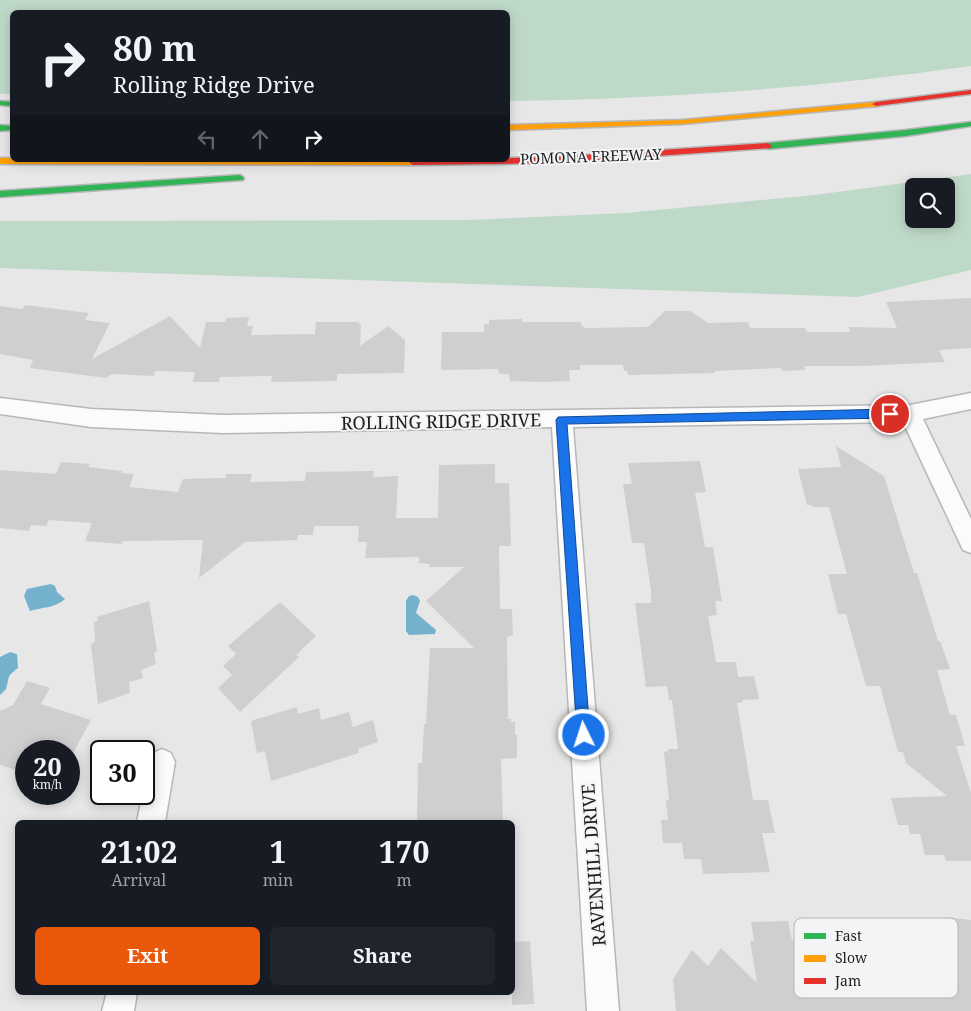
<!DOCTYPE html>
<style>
body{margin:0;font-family:"Noto Serif",serif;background:#20242c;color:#f1f3f6;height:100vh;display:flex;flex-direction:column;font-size:19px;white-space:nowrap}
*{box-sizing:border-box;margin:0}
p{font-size:16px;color:#9ea1a6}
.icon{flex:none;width:28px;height:28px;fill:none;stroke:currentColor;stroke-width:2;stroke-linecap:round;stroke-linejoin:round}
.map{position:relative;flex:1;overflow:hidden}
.drawer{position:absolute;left:15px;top:820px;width:500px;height:175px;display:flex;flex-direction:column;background:#171b24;border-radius:8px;box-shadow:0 2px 12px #0003}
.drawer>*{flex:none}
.top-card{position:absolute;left:10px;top:10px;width:500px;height:152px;border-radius:8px;box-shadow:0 2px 12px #0003;background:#171b24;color:#f1f3f6;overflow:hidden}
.controls{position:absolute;left:905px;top:178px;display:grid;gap:10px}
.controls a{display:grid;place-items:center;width:50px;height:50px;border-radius:8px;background:#171b24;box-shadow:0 2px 12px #0003;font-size:25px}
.speed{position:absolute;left:15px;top:740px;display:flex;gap:10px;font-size:25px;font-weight:700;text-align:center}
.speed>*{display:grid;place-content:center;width:65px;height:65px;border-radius:50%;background:#171b24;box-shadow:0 2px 12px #0003;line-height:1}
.speed small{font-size:12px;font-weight:400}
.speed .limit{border:2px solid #111;border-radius:8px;background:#fff;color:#111}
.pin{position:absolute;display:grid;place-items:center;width:42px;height:42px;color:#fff;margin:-21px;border:2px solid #fff;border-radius:50%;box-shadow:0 1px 5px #0007}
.me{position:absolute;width:55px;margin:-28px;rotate:356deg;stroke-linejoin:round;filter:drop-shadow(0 0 4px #0008)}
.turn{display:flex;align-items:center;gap:18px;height:105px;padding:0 20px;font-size:22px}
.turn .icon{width:65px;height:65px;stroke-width:2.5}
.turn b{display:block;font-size:35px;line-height:42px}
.lanes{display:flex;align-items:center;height:48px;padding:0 20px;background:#0003;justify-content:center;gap:25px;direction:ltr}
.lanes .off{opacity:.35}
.eta{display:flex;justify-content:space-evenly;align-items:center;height:85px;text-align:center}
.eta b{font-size:30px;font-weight:700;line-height:35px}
.primary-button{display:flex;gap:10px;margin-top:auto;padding:10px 20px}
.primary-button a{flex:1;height:58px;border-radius:8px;background:#ea580c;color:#fff;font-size:20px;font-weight:700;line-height:58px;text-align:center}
.primary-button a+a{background:#20242c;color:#f1f3f6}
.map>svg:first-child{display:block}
.green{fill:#bfd9c8;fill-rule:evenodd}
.water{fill:#74b1cd}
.building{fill:#cfcfd0}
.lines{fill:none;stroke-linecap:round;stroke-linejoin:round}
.street-casing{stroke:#b7b7b8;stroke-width:3}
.fast-casing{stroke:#b7b7b8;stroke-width:3}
.slow-casing{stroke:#b7b7b8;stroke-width:3}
.jam-casing{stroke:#b7b7b8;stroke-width:3}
.street{fill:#fbfbfc;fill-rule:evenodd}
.fast{fill:#30b455;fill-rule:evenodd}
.slow{fill:#ff9f0a;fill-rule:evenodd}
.jam{fill:#e5322d;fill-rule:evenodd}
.route{fill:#1a73e8;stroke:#114b97}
.labels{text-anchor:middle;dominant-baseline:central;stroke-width:4;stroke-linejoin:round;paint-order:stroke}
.far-street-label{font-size:15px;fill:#1e1e1f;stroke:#f3f4f6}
.street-label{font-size:18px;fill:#1e1e1f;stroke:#f3f4f6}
.key{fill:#f3f4f6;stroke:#b3b4b6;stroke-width:1}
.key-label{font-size:14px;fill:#1e1e1f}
</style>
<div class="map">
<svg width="971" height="1011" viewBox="0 0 971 1011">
<rect width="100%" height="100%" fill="#e7e7e8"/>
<g class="green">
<path d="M0,0H971V66C818,88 662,99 508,101V12H12V94H0Z"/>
<path d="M971,174V270L858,297L0,268V221L468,220L626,213L815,195ZM914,186H946V219H914Z"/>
</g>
<g class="water">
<path d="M51,584L55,586L57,592L65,599C55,608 43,607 30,611L24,596L27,589Z"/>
<polygon points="413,595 418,597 420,601 416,613 436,630 435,634 409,635 406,631 406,601 409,596"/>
<path d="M10,652L17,654L18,668C6,677 10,676 6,689L0,695V657Z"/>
</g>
<g class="building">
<polygon points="971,298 971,348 939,350 945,362 861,366 804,366 805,370 782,371 781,368 714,371 715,373 628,375 627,371 624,371 623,365 580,365 580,370 569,370 570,381 543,382 510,381 509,374 499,374 498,369 441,370 442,332 484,332 484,324 489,324 489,320 522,319 522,322 581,322 582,326 585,328 648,327 665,311 690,311 708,323 748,322 750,328 805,328 807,332 850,332 849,327 897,328 886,302"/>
<polygon points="25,305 89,313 85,320 110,323 92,359 170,316 200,348 206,322 225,322 226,318 249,317 247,326 253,326 251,335 315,334 316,322 359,322 359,324 361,324 360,346 388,326 405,340 404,373 337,374 337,381 271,382 272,376 220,377 219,382 193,382 195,372 155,371 154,376 112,374 106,378 30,368 33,360 0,354 0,306 22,309"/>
<polygon points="836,446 884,476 914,573 917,573 938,641 940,641 950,669 937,670 950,715 956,715 965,746 956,746 971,793 971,861 946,861 944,855 925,855 920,834 910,834 908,825 898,825 891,798 947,796 906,763 903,752 898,752 880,686 866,686 846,614 838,614 828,574 847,574 829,507 812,507 812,505 807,505 798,469 841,467"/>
<polygon points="700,461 706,492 695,493 705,547 713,547 722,601 715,601 717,615 708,616 716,662 736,662 738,677 754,676 759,699 742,700 743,702 737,703 753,800 768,800 775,833 762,833 770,872 703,874 701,859 684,859 682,843 663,843 661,820 668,820 666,800 669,800 664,752 668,751 668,749 678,749 672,700 669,700 667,686 646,687 635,603 651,603 651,591 644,543 632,543 623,484 632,484 628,463"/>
<polygon points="61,462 90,464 88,467 122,471 122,473 134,474 129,487 178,492 183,479 221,478 226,478 226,474 252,474 250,482 305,481 306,472 374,471 373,477 398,476 396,518 438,518 439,465 495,464 495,483 509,483 511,546 499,546 500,609 512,609 513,635 507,637 508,719 511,719 511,722 515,722 515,735 517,735 517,758 501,759 503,822 417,822 418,763 422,763 424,724 426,724 430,648 474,648 426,601 464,567 429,567 430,564 419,563 419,557 365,558 367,542 358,542 359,526 314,526 313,535 298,535 297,540 245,542 199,578 203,540 123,541 122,544 85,541 92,523 49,520 46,526 31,525 29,531 0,528 0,470 56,474"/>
<polygon points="149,601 157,651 154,652 156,664 141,670 143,678 129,682 130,693 98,704 91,645 95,641 94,622 98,621 97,617"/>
<polygon points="280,602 316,636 296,655 299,657 240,712 218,688 232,675 223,666 236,654 228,646"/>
<polygon points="27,681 50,688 41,704 91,720 71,757 69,756 69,751 26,751 26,773 0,765 0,711 13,705"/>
<polygon points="297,707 298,714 319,708 321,720 349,712 353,727 373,720 378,742 358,749 359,753 271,781 265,751 257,753 251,721"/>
<polygon points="944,917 971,920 971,1011 676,1011 673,979 692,950 708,966 721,948 757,983 750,941 754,941 751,922 788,921 792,940 820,940 825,961 859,961 882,924 955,988 947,946 950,946"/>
<polygon points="530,941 534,1004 512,1005 512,942"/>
</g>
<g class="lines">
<g class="street-casing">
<g id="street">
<polygon points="971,393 971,409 923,419 971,519 971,553 963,550 903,422 573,427 619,1011 587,1011 552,427 223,433 91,427 0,414 0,398 91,409 223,415 910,405"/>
<polygon points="162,749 171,753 175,762 165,822 137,822 149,762 153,753"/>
<polygon points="107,992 137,992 134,1011 102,1011"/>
</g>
</g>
<g class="fast-casing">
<g id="fast">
<polygon points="0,101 12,102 12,106 0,105"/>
<polygon points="971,122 971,126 906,136 768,149 764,146 768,143 906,130"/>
<polygon points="0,125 12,126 12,130 0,131"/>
<polygon points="240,175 244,178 243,180 0,197 0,191"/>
</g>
</g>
<g class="slow-casing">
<g id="slow">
<polygon points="876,102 880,104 879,106 682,124 508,130 508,125 682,120"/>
<polygon points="0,158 12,158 12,160 416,160 417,162 413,165 0,164"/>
</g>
</g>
<g class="jam-casing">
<g id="jam">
<polygon points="971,90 971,94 876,106 872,104 876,102"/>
<polygon points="768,143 772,146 771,148 555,163 413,165 409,162 410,160 508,160 508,158 555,157"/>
</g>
</g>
<use href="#street" class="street"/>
<use href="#fast" class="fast"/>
<use href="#slow" class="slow"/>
<use href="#jam" class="jam"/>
</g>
<polygon class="route" points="890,409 896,414 890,418 567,424 590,735 588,740 584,742 579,740 577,735 556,420 558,417"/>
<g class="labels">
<g class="far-street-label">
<text transform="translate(591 156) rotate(-2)">POMONA FREEWAY</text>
</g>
<g class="street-label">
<text transform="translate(441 421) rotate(-1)">ROLLING RIDGE DRIVE</text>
<text transform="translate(593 865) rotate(-94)">RAVENHILL DRIVE</text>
</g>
</g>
<rect x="794" y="918" width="164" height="80" rx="8" class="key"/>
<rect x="804" y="933" width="22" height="6" fill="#30b455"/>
<rect x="804" y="955" width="22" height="7" fill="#ff9f0a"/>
<rect x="804" y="978" width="22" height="6" fill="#e5322d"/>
<g class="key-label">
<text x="835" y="941">Fast</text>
<text x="835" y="963">Slow</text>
<text x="835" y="986">Jam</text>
</g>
</svg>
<div class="controls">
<a><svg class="icon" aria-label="search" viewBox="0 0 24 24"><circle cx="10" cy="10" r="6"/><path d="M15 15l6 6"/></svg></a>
</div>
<div class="speed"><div>20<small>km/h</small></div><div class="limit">30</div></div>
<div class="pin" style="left:890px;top:414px;background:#d93025"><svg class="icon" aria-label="arrive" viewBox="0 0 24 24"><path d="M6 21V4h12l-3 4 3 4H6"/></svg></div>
<svg class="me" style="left:584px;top:735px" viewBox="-20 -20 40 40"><circle r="17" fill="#1a73e8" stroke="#fff" stroke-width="3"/><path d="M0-11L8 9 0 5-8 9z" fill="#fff"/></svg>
<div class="top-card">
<div class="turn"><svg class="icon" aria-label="right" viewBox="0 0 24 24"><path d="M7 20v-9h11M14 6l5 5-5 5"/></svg><div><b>80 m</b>Rolling Ridge Drive</div></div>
<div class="lanes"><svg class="icon off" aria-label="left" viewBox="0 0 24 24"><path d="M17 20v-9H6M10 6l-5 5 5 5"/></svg><svg class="icon off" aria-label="ahead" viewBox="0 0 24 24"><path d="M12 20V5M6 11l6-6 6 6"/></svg><svg class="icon" aria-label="right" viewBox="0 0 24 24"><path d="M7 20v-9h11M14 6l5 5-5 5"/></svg></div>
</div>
<section class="drawer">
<div class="eta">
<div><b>21:02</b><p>Arrival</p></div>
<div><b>1</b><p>min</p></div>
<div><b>170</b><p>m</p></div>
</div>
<div class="primary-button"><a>Exit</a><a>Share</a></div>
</section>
</div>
